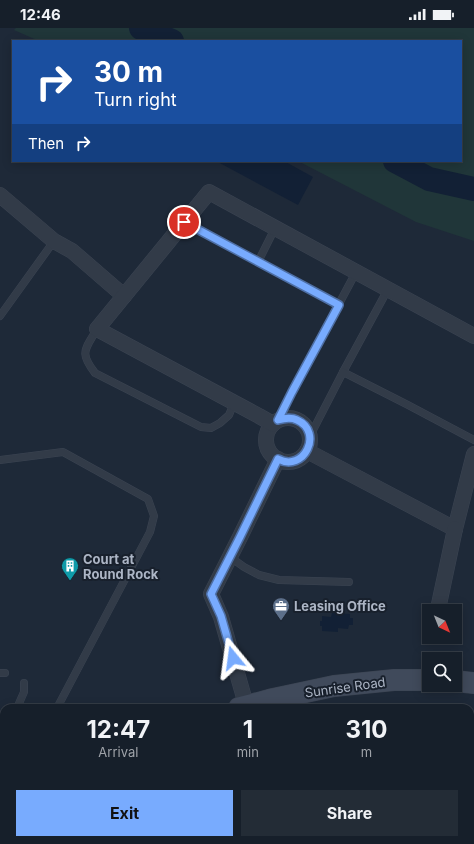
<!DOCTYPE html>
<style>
body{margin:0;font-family:Inter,sans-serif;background:#232c36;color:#f1f3f6;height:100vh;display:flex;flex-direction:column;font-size:15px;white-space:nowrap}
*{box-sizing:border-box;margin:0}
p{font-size:13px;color:#9ea2a8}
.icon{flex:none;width:22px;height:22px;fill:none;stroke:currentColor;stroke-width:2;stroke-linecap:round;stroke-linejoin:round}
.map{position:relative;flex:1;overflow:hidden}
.details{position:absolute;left:0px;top:676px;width:474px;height:140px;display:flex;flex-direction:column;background:#161f2a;border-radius:12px 12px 0 0;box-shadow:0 2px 10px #0003,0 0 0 1px #353d47}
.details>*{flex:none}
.hud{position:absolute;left:12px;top:12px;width:450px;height:122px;border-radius:0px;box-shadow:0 2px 10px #0003,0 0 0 1px #353d47;background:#1a4fa0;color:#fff;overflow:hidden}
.needle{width:26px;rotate:137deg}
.controls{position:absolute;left:422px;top:576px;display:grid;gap:8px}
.controls a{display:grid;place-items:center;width:40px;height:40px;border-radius:0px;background:#161f2a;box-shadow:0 2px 10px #0003,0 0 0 1px #353d47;font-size:20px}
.pin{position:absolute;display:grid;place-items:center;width:34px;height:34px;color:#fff;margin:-17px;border:2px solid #fff;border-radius:50%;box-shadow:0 1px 4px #0007}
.me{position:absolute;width:44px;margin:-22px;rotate:344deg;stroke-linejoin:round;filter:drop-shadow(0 0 3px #0008)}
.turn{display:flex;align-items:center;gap:14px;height:84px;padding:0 16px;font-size:18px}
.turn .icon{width:52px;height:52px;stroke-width:2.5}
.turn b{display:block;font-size:28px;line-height:34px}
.then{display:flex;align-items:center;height:38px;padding:0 16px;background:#0003;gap:8px;font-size:15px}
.eta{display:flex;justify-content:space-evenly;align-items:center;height:68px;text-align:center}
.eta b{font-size:24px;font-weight:700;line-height:28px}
.action{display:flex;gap:8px;margin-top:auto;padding:8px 16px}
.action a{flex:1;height:46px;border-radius:0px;background:#78abfe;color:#111;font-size:16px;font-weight:700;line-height:46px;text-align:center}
.action a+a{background:#232c36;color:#f1f3f6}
.status{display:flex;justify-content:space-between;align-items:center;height:28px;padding:0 20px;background:#161f2a;direction:ltr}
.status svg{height:11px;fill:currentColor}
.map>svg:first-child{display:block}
.green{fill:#203639}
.water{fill:#122035}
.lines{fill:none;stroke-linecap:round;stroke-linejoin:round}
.river{stroke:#122035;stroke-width:24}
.lane-casing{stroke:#3b4452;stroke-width:8}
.street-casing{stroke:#3b4452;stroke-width:16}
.secondary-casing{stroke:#3b4452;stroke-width:22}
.lane{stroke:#323b48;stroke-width:7}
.street{stroke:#323b48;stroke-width:15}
.secondary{stroke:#404a5b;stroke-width:21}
.route-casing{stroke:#4e6fa5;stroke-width:10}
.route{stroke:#78abfe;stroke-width:7}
.labels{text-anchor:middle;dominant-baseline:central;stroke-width:4;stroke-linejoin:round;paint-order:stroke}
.poi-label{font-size:13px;font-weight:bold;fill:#acb5c5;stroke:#18202c;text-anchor:start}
.street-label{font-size:13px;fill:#acb5c5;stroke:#18202c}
</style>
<div class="status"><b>12:46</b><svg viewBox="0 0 49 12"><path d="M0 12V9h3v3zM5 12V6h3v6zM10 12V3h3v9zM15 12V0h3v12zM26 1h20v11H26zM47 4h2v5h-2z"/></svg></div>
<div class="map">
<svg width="474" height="816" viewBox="0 0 474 816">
<rect width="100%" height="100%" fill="#1e2938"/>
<polygon class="green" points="16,0 474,0 474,213 416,194 298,133 461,133 461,13 39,13 14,2"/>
<g class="water">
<polygon points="216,133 284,133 313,149 298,177"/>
<polygon points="332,585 350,586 350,590 353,590 353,597 349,597 348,601 338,600 338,604 322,603 322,598 320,598 320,593 322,593 322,588 331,589"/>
</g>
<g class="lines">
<g class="river">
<polyline points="141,0 172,13"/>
<polyline points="395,133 429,151 474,161"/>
</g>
<g class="lane-casing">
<g id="lane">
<polyline points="184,194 339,277"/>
<polyline points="258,234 275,200"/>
<polyline points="0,288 54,213"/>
<path d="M97,301C85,322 79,324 95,345L201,399L211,400L220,395L229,387L234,375"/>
<polyline points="343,344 388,261"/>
<polyline points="279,392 286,375 356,244"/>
<polyline points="310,408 343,344 408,377 474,412"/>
<polyline points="0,432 63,424 148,471 154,488 150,504 57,680"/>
<polyline points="230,529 244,539 259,547 279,552 349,554"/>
<polyline points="0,645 5,645"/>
<polyline points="17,680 24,664 24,655"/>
<polyline points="0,709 4,705"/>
</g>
</g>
<g class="street-casing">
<g id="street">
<polyline points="0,167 54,213 72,223 124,268"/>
<circle cx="288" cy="412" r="22"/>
<polyline points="273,396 259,388 97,301 209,164 474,308"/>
<polyline points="307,423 455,501 474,426"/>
<polyline points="438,581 455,501"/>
<polyline points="247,680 221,589 211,566 240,509 278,431"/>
<polyline points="470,767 474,768"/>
<polyline points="289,812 291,816"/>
<polyline points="186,816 197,812"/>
<polyline points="459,816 459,812"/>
</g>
</g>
<g class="secondary-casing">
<g id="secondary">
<polyline points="455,653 474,655"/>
<polyline points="239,680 273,671 334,658 394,652 429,652"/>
<polyline points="0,761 4,760"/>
</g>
</g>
<use href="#lane" class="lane"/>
<use href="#street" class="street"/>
<use href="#secondary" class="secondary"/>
</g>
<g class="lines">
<g class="route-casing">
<path id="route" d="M184,194L339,277L292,364L278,392C285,390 291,389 297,392C324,404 304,445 278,431L240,509L211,566L221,588L233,630"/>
</g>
<use href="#route" class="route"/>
</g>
<defs>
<g id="building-pin" transform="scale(0.9)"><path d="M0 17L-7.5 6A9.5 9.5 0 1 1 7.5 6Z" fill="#0f9aa8" stroke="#18202c"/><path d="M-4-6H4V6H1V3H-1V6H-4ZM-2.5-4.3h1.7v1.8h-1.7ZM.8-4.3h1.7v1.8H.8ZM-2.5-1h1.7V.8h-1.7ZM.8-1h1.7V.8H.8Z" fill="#fff"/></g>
<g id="office-pin" transform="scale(0.9)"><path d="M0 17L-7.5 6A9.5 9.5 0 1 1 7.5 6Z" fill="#5c6f8a" stroke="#18202c"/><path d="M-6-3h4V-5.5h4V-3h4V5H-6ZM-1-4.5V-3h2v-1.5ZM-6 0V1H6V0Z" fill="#fff"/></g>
</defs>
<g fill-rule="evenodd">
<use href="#building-pin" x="70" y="538"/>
<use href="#office-pin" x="281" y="578"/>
</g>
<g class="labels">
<g class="poi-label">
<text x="83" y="531">Court at<tspan x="83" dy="15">Round Rock</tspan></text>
<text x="294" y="578">Leasing Office</text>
</g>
<g class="street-label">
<text transform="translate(345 659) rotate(-8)">Sunrise Road</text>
</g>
</g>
</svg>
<div class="controls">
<a><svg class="needle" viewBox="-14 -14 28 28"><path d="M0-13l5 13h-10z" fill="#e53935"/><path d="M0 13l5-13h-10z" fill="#9ea2a8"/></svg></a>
<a><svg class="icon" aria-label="search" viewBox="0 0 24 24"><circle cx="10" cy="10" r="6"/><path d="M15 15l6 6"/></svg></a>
</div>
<div class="pin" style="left:184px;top:194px;background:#d93025"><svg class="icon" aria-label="arrive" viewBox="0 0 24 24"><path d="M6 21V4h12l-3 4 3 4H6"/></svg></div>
<svg class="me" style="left:233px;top:630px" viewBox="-20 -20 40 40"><path d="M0-17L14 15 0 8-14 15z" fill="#78abfe" stroke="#fff" stroke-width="4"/></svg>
<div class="hud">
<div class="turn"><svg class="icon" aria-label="right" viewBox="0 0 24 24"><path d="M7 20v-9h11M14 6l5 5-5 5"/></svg><div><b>30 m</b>Turn right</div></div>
<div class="then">Then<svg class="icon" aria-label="right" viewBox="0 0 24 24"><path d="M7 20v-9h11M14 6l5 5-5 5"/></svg></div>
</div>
<section class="details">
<div class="eta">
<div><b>12:47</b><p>Arrival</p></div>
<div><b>1</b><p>min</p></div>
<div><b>310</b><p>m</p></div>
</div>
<div class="action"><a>Exit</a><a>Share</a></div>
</section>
</div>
